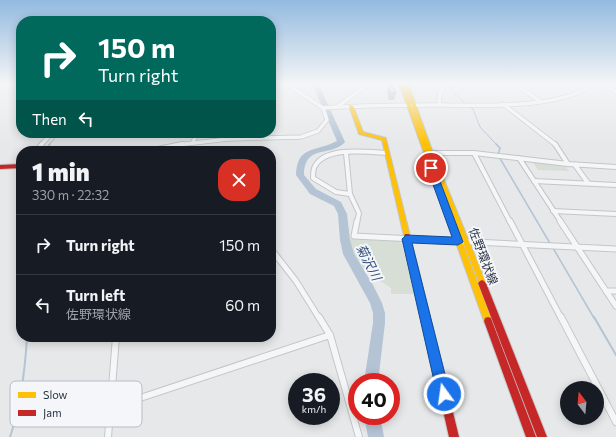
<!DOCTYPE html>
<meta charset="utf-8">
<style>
body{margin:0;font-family:Commissioner,"Noto Sans JP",sans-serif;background:#242831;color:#f1f3f6;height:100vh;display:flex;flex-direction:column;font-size:15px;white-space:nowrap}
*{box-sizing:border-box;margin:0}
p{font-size:13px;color:#9ea1a6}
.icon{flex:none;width:22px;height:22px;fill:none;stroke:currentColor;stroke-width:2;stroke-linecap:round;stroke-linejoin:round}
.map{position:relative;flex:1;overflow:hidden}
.panel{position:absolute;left:16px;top:146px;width:260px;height:196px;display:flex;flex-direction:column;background:#171b24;border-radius:16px;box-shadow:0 2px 10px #0003}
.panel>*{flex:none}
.banner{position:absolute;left:16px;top:16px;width:260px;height:122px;border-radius:16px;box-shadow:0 2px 10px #0003;background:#00695c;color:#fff;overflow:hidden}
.needle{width:26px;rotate:344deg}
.fabs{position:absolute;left:560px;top:381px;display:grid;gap:8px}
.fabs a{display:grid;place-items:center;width:44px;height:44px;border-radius:50%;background:#171b24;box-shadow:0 2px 10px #0003;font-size:20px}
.speed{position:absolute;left:288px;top:373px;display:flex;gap:8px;font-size:20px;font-weight:700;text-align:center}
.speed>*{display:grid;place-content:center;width:52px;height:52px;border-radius:50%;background:#171b24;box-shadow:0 2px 10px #0003;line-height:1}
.speed small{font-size:10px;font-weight:400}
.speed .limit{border:6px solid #d22;background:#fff;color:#111}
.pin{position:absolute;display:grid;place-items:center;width:34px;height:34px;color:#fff;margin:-17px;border:2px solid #fff;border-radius:50%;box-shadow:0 1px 4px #0007}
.me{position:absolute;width:44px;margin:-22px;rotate:346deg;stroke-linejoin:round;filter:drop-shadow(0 0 3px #0008)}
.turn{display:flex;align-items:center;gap:14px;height:84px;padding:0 16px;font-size:18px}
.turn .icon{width:52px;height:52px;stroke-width:2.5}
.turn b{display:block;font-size:28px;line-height:34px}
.then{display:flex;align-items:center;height:38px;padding:0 16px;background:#0003;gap:8px;font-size:15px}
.round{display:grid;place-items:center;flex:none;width:42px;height:42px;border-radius:16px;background:#242831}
.head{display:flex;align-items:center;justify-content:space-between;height:68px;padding:0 16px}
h1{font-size:24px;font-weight:800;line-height:30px}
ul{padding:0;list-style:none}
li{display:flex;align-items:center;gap:12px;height:60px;padding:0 16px;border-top:1px solid #363941}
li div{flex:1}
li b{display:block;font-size:15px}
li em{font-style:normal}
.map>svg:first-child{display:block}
.green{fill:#d6ded6}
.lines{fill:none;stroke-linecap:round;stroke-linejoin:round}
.stream-far2{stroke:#b4c4d5;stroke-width:1}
.stream-far1{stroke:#b4c4d5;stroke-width:1.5}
.stream{stroke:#b4c4d5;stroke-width:2}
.river{fill:#b4c4d5;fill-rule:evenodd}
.street-far3-casing{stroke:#c4c6c8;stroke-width:5}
.street-far2-casing{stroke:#c4c6c8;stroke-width:6}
.street-far1-casing{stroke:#c4c6c8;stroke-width:7}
.street-casing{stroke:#c4c6c8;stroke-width:8}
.slow-casing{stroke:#c4c6c8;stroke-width:2}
.jam-casing{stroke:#c4c6c8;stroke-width:2}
.street-far3{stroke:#f5f6f7;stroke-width:3.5}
.street-far2{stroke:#f5f6f7;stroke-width:4}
.street-far1{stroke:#f5f6f7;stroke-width:5}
.street{stroke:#f5f6f7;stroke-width:6}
.slow{fill:#ffc107;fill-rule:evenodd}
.jam{fill:#c62828;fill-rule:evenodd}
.wall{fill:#b1b3b5}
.building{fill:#ced0d3;stroke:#909294}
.route{fill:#1a73e8;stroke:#114b97}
.labels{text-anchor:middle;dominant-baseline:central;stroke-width:4;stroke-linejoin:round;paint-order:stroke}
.street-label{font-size:12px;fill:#2b3445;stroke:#f4f6f9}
.water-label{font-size:13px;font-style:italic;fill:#34527a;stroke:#f4f6f9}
.key{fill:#f4f6f9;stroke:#b8bcc3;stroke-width:1}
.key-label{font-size:11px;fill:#2b3445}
</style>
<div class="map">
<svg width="616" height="437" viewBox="0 0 616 437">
<rect width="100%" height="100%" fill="#e6e8ea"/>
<g class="green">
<polygon points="532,161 564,165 569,171 538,170"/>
<path d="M347,239L398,241L402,244L414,294H391V288C369,273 350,268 347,239Z"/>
</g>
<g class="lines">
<g class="stream-far2">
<polyline points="451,83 449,88 467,105"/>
<polyline points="470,107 473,109 480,127 497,145"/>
<polyline points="49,145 59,133"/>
</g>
<g class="stream-far1">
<polyline points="496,144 500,148 498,155 551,245"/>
<polyline points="44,151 50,144"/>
<polyline points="553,248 594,318"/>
</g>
<g class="stream">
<polyline points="594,317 616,355"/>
<path d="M10,437C21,405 25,371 27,337"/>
</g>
<g class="river">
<path d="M312,83H318L345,142C330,158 305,143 304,175L316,189L341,202L347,214L350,240L354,254L373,285L382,303L385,313V323L378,382H364L373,323V313L370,303L343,254L340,240L338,214L334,206L310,194L296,175C297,145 316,152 337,141Z"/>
<polygon points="364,416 380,416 384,437 368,437"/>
</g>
<g class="street-far3-casing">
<g id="street-far3">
<polyline points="514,83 540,101"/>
<polyline points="601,83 616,92"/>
<polyline points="503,104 556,145"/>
<polyline points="439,105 440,92 448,83"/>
<polyline points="338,106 370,83"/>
<path d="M323,108C362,105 400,105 439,105C482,105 547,109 586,89L588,83"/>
<polyline points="193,142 197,133"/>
<polyline points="41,145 52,133"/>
<polyline points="177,145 228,139 301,137 318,131 327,120 323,108 285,83"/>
</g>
</g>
<g class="street-far2-casing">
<g id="street-far2">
<polyline points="182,144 182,151"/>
<polyline points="555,144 568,164"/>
<polyline points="36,151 42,144"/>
<polyline points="148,151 182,144"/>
<polyline points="346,153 350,194 359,213 357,222"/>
<polyline points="427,153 474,153 568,164 616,167"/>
<polyline points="474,153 510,222"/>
<polyline points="519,158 561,222"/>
<polyline points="575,165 588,183"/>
<polyline points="534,181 616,185"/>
<path d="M350,194L336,192L313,178C313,174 313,169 315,166C326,146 368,152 387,153"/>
<polyline points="553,211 616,214"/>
</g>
</g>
<g class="street-far1-casing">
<g id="street-far1">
<polyline points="357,221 354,236 616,249"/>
<polyline points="510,221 561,318"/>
<polyline points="560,221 616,306"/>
<polyline points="271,249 296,281 319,318"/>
<polyline points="606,291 616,291"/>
</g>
</g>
<g class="street-casing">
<g id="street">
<polyline points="319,317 330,335 359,437"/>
<polyline points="561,317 616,422"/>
<polyline points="110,408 330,335"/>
<polyline points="108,437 116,337"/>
</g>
</g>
<g class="slow-casing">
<g id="slow">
<polygon points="399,83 403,83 420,129 404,83 408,83 433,153 486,283 484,285 482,286 480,285 448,204 492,321 491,324 488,325 485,324 484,321"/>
<polygon points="349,105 353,106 363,132 386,138 386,139 410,236 409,238 405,238 404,236 382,140 359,134 349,106"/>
</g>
</g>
<g class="jam-casing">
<g id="jam">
<polygon points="21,164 21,168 0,169 0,165"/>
<polygon points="405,234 409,234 410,236 459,437 449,437 404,236"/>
<polygon points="482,280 484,281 486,283 547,437 537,437 478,283 480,281"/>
<polygon points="488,317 491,318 492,321 536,437 526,437 484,321 485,318"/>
</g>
</g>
<use href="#street-far3" class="street-far3"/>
<use href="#street-far2" class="street-far2"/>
<use href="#street-far1" class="street-far1"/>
<use href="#street" class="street"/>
<use href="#slow" class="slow"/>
<use href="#jam" class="jam"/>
</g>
<polygon class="wall" points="388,86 396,93 394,100 389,100 387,93"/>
<polygon class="building" points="388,86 393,86 396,93 390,93"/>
<linearGradient id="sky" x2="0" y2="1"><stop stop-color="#93bae0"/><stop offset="0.58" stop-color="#f4f5f6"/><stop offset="1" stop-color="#f4f5f6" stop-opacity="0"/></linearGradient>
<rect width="616" height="144" fill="url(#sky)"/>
<polygon class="route" points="431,165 435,168 463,242 458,245 412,243 450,394 448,399 444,401 439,399 437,394 402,239 406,235 452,237 427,168"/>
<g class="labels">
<g class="street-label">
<text transform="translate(484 256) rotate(69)">佐野環状線</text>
</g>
<g class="water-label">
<text transform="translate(369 262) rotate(63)">菊沢川</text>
</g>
</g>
<rect x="10" y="381" width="132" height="46" rx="6" class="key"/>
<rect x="18" y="392" width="18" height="6" fill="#ffc107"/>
<rect x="18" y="410" width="18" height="6" fill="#c62828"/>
<g class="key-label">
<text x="43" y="399">Slow</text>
<text x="43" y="417">Jam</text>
</g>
</svg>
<div class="fabs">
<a><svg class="needle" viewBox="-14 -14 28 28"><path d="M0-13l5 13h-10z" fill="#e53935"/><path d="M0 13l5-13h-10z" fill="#9ea1a6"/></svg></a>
</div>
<div class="speed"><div>36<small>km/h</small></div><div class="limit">40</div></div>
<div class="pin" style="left:431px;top:168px;background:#d93025"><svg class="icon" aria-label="arrive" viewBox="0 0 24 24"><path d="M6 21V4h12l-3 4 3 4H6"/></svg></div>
<svg class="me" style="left:444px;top:394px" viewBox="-20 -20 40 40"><circle r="17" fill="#1a73e8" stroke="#fff" stroke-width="3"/><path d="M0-11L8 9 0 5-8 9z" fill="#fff"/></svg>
<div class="banner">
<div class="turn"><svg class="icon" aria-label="right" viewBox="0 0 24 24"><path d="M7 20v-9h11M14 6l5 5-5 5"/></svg><div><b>150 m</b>Turn right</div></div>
<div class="then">Then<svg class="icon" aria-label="left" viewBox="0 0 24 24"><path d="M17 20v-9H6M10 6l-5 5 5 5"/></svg></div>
</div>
<section class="panel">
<div class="head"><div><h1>1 min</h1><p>330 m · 22:32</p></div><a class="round" style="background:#d93025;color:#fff"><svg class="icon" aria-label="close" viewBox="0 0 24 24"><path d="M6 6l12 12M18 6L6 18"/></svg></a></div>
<ul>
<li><svg class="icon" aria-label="right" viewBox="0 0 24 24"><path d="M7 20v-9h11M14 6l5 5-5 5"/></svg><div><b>Turn right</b></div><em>150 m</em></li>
<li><svg class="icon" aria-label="left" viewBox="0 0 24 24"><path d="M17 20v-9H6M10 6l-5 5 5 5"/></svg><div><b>Turn left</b><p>佐野環状線</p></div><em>60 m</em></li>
</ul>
</section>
</div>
